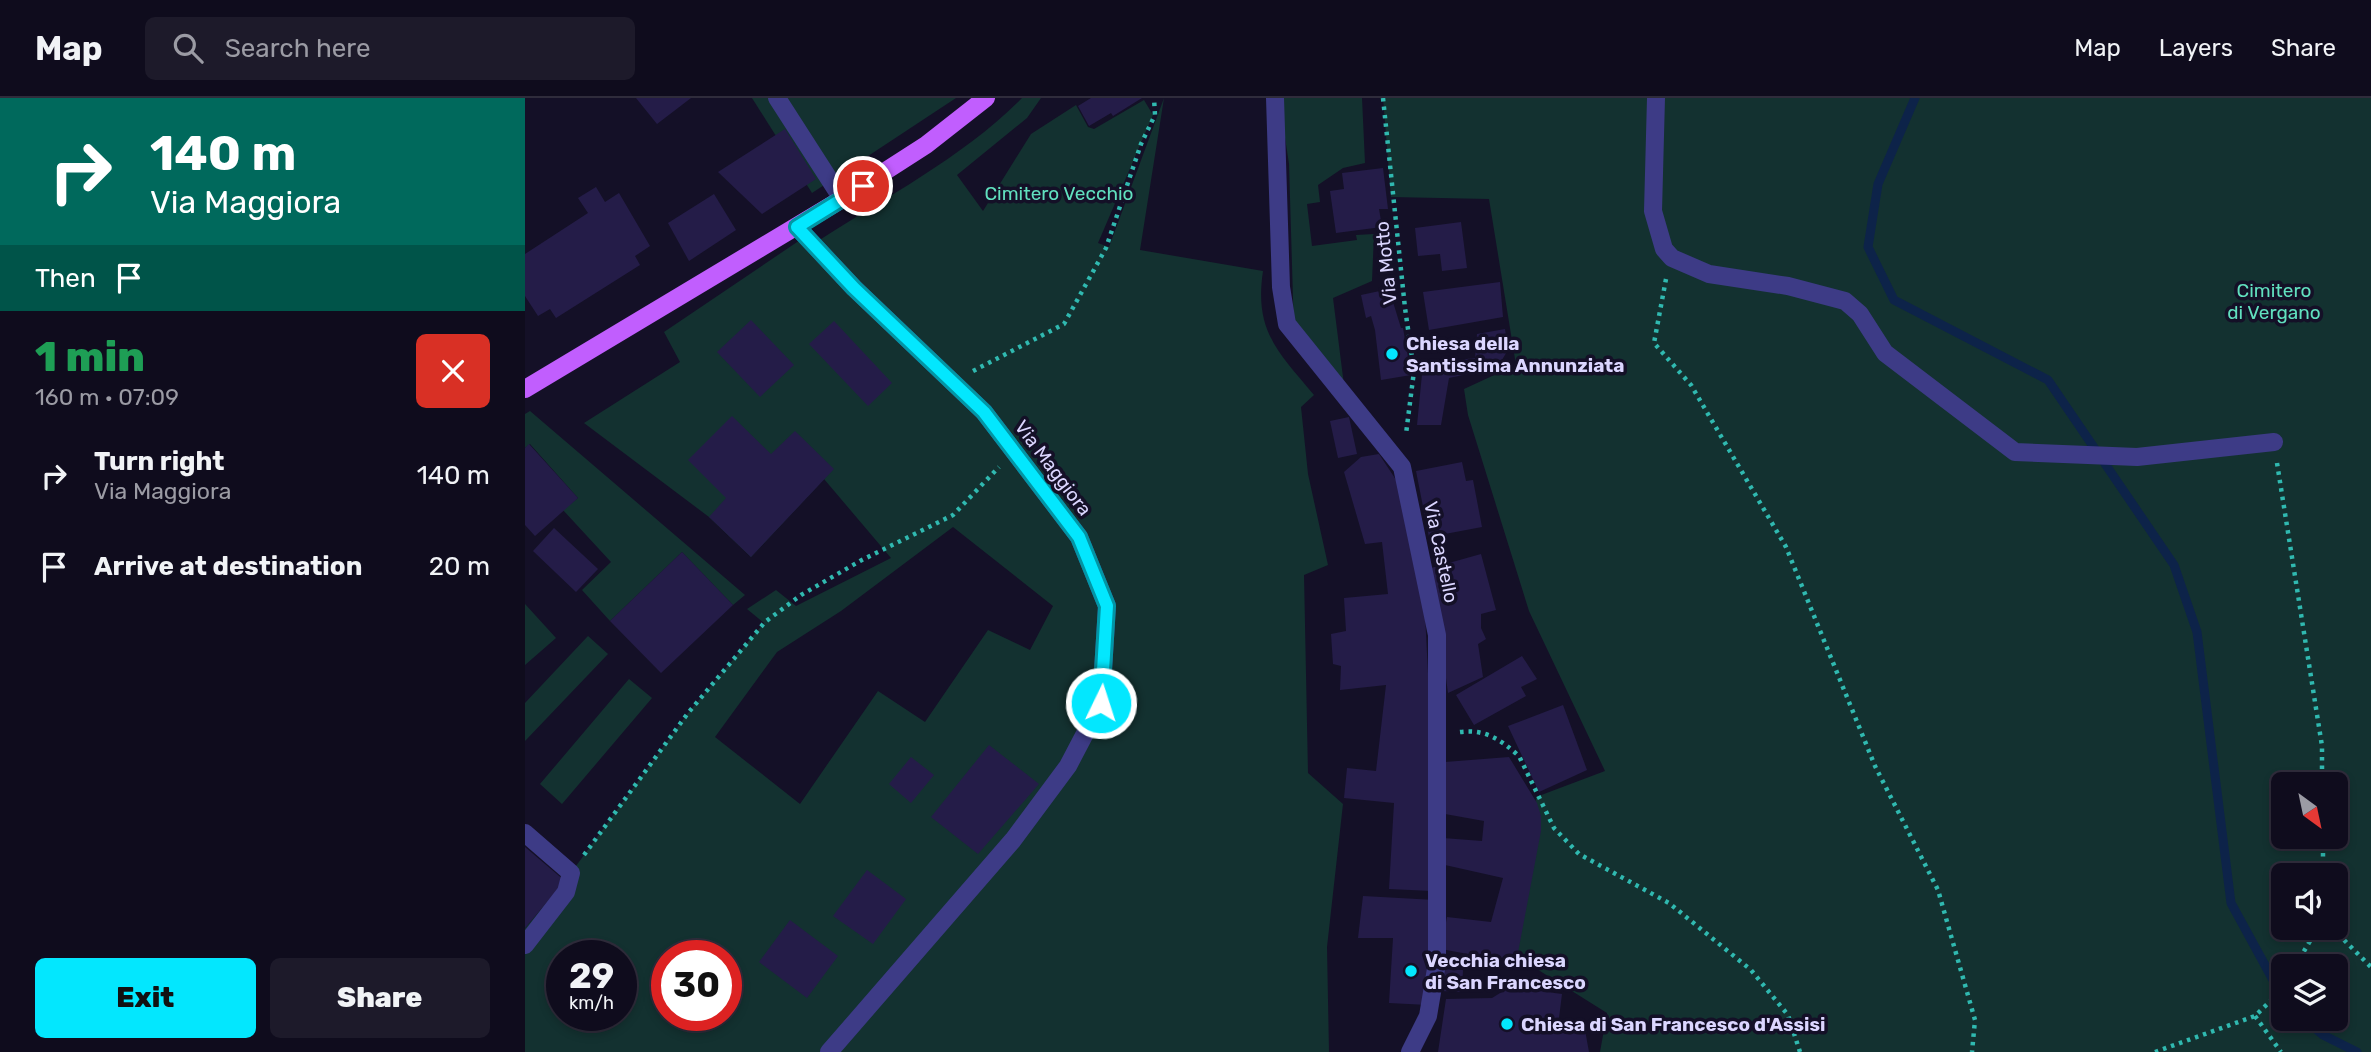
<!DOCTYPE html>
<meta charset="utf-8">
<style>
body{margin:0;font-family:Rubik,sans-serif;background:#1d1a2a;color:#f1f3f6;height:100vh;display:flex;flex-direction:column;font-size:26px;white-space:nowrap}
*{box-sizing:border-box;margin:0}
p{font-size:23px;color:#9b9ba4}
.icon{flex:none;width:38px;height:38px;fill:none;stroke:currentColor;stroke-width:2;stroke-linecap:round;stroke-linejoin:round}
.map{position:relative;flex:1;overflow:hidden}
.details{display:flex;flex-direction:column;background:#0f0c1d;width:525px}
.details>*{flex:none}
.guide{background:#00695c;color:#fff;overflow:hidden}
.needle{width:46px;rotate:147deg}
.tools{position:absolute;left:1746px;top:674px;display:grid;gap:14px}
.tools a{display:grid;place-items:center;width:77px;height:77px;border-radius:10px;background:#0f0c1d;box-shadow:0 4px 10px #0003,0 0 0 2px #2f2c3b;font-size:35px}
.speed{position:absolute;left:21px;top:842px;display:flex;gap:14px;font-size:35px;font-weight:700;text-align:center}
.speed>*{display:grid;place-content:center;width:91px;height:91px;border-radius:50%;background:#0f0c1d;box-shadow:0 4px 10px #0003,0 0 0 2px #2f2c3b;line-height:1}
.speed small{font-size:18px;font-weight:400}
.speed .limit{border:10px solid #d22;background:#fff;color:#111}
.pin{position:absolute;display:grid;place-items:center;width:60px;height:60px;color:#fff;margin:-30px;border:4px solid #fff;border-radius:50%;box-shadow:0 2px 7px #0007}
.me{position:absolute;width:77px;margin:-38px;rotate:4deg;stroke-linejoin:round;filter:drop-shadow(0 0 5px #0008)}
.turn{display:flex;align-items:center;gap:24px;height:147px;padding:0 35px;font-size:32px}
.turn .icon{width:91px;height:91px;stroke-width:2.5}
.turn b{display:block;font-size:49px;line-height:60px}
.then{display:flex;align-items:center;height:66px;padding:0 35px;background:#0003;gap:14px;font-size:26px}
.round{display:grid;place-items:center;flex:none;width:74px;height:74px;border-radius:10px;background:#1d1a2a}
.headline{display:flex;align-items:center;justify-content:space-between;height:119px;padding:0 35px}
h1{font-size:42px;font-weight:800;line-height:52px;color:#1e9e55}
.button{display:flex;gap:14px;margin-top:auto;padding:14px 35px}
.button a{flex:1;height:80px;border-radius:10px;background:#03e7fe;color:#111;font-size:28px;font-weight:800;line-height:80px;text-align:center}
.button a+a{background:#1d1a2a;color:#f1f3f6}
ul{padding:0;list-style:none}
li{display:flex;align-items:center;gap:21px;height:91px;padding:0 35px}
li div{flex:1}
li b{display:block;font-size:26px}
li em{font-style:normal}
header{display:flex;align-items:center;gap:42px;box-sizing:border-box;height:98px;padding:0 35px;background:#0f0c1d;border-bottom:2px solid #2f2c3b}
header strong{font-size:33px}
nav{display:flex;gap:38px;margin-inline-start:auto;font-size:24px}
.search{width:490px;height:63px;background:#1d1a2a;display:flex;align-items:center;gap:18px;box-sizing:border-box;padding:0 24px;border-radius:10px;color:#9b9ba4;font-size:26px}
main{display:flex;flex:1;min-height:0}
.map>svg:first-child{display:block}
.green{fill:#133130;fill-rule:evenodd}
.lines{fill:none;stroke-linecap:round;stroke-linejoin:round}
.stream{stroke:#0d2349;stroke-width:9}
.building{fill:#241c48}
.path{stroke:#30b9b0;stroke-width:4.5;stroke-dasharray:3.5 5;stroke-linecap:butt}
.minor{stroke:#3d3b86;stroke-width:18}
.major{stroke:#c15efe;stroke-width:18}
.route-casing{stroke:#0296a5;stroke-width:18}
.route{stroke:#03e7fe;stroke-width:12}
.poi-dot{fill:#03e7fe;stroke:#141027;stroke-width:2.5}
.labels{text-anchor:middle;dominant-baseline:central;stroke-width:7;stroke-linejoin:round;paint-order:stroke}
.park-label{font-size:19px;fill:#61e0bf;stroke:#141027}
.street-label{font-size:19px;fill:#dbd6ff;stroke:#141027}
.poi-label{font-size:19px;font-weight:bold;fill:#dbd6ff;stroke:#141027;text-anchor:start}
</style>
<header>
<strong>Map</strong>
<div class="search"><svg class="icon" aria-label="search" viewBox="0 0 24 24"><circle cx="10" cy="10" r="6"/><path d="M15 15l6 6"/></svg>Search here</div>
<nav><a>Map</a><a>Layers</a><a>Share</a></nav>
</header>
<main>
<section class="details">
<div class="guide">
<div class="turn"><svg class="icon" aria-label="right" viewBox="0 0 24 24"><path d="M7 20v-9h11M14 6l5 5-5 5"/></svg><div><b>140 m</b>Via Maggiora</div></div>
<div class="then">Then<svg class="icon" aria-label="arrive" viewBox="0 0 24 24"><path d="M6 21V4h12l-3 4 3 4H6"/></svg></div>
</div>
<div class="headline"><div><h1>1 min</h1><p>160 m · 07:09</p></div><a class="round" style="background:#d93025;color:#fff"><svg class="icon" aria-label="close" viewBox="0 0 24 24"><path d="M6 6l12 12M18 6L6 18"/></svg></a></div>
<ul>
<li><svg class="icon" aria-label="right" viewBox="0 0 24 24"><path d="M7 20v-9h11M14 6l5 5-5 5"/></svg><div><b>Turn right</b><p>Via Maggiora</p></div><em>140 m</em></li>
<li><svg class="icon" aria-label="arrive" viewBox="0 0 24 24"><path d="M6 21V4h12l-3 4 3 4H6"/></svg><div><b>Arrive at destination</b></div><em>20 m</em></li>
</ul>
<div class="button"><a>Exit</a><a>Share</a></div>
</section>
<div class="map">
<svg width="1846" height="954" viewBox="0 0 1846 954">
<rect width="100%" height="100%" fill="#141027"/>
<g class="green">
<polygon points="227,0 431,0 287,95"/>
<path d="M497,0H516L502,20L432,77L458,113L506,36L551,7L563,29L569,31L619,2L628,17L573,145L584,149L639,0L615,152L738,173C729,233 753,254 789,297L776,309L783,376L803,467L779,477L783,675L818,706L802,849L804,954H0V830L40,783L163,615L239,525L222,511L251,492L271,508L366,460L299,381L226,459L184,419L59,325L155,264L139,234L284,136L293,143C361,99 440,58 497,0ZM428,429L528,508L505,552L463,532L400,624L353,593L275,706L190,639L252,554L316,513ZM37,858H96V917H37ZM142,858H201V917H142Z"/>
<polygon points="754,0 837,0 840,65 818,70 793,87 795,104 782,106 787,148 832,142 831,137 849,136 847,183 808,200 820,295 807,296 769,234 764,66"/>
<path d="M858,0H1846V954H1075L1082,915L988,856L1007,752L1011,699L1080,673L1004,513L943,317L939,291L991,267L964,101L866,99ZM1759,686H1811V738H1759ZM1759,777H1811V830H1759ZM1759,868H1811V920H1759Z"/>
<polygon points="5,313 220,497 208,507 157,454 85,523 57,492 86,464 38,412 53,400 5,346 0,350 0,316"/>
<polygon points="0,506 31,540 0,567"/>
<polygon points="63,538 83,556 0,643 0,605"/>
<polygon points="104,581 127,600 37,706 15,686"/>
</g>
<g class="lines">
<g class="stream">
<polyline points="1390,0 1353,86 1343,149 1369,202 1523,282 1649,467 1672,534 1706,805 1759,902"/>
<polyline points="1778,920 1798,937 1832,954"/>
</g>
</g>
<g class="building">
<polygon points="111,0 166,0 132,26"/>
<polygon points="566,0 617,0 588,18 586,15 564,28 553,8"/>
<polygon points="260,31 291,81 237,116 193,74"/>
<polygon points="858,70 863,111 854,111 857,129 811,135 805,93 819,91 817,75"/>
<polygon points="71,89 80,104 94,95 125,148 110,158 115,167 31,220 25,211 13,218 0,198 0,156 63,115 53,100"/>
<polygon points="189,96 211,132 164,163 143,125"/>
<polygon points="936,124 942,170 917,173 915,156 893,158 890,130"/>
<polygon points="975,184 978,219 904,232 898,194"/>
<polygon points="864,191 876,230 878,230 886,277 856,282 850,232 846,218 841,220 836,197"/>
<polygon points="226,222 269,267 235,299 192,254"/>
<polygon points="309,223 367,285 343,308 284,246"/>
<polygon points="980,231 983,252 972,270 924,280 916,327 892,327 898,266 950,260 952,236"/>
<polygon points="207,318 246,356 270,333 309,371 226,459 184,419 201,400 163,362"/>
<polygon points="824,319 832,356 813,360 805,323"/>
<polygon points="4,346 53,400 10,438 0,427 0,350"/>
<polygon points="854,356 879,394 899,496 904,595 907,793 864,791 869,705 819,700 822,670 851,673 861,587 815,592 816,568 808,566 806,536 821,533 819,500 863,496 857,444 840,446 819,374 836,359"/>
<polygon points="937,364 941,383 948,382 957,429 904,439 891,373"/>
<polygon points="29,430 73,471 51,494 8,453"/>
<polygon points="157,454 208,507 136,575 85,523"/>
<polygon points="956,456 971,512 956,516 956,530 961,541 953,546 958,579 923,595 906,470"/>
<polygon points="997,558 1012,581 996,589 1001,598 949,627 931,597"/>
<polygon points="1038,607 1062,672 1014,694 983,628"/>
<polygon points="464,647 514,686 453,756 406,719"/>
<polygon points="386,659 409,677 386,705 364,686"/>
<polygon points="984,659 1012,705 1016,718 1016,733 991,865 916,851 922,819 966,824 978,780 920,767 918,740 957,743 959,723 920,716 920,664"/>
<polygon points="0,749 40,783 0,830"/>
<polygon points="342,772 381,801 348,846 308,818"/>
<polygon points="838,798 910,802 903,907 864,905 868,840 833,840"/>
<polygon points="265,822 313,858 282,900 234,864"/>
<polygon points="916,871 938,872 937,894 916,893"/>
<polygon points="985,889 1037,896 1034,920 1060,932 1064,954 913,954 921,901 967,900"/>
</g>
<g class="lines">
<g class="path">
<polyline points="858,0 880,210 889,273 881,336"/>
<polyline points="1141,181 1129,245 1166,287 1261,449 1350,668 1413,792 1450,922 1447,954"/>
<polyline points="448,273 539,226 581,150 616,46 630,17 629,0"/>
<polyline points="1752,365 1797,648 1797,686"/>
<path d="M935,634C960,631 975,641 994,658L1029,730L1054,756L1144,805L1226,872L1263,917L1275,954"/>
<polyline points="1798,738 1798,777"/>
<polyline points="59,757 163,615 240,524 276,497 335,463 428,417 474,369"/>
<polyline points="1807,830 1846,869"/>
<polyline points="1770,868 1793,830"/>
<polyline points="1730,918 1756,954"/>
<polyline points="1630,954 1730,918 1759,890"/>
</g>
<g class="minor">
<polyline points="252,0 317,101"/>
<polyline points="750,0 756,189 762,226 877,369 912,537 912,865 903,918 885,954"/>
<polyline points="1131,0 1128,113 1139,151 1147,160 1184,176 1263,188 1320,203 1335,216 1360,255 1490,354 1612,359 1749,344"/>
<polyline points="272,129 329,190 459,314 554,439 582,508 576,605 543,668 488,742 304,954"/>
<polyline points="0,735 46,775 41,794 0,847"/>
</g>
<polyline class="major" points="0,291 317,101 401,47 461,0"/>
</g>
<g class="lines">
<g class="route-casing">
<polyline id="route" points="338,88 272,129 329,190 459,314 554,439 582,508 576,605"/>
</g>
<use href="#route" class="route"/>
</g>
<g class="poi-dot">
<circle cx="867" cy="256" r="7"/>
<circle cx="886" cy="873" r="7"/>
<circle cx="982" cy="926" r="7"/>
</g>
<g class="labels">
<g class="park-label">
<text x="534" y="95">Cimitero Vecchio</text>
<text x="1749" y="192">Cimitero<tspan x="1749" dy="22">di Vergano</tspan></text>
</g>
<g class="street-label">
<text transform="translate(861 165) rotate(-96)">Via Motto</text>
<text transform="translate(528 370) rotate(53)">Via Maggiora</text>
<text transform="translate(916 454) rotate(78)">Via Castello</text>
</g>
<g class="poi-label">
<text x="881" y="245">Chiesa della<tspan x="881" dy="22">Santissima Annunziata</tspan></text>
<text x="900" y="862">Vecchia chiesa<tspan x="900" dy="22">di San Francesco</tspan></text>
<text x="996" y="926">Chiesa di San Francesco d'Assisi</text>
</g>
</g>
</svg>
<div class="tools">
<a><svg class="needle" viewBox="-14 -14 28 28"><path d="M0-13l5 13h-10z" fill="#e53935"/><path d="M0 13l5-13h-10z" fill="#9b9ba4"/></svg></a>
<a><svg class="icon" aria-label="sound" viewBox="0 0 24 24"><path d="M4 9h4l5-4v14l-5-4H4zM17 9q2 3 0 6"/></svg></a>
<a><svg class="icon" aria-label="layers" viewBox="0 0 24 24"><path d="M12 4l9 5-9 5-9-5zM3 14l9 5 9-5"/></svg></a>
</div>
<div class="speed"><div>29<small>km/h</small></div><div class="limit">30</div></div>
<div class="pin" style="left:338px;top:88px;background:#d93025"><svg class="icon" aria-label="arrive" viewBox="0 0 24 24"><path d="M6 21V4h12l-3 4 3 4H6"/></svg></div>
<svg class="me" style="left:576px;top:605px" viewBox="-20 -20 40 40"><circle r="17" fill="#03e7fe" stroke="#fff" stroke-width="3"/><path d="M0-11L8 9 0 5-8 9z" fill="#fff"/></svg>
</div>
</main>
